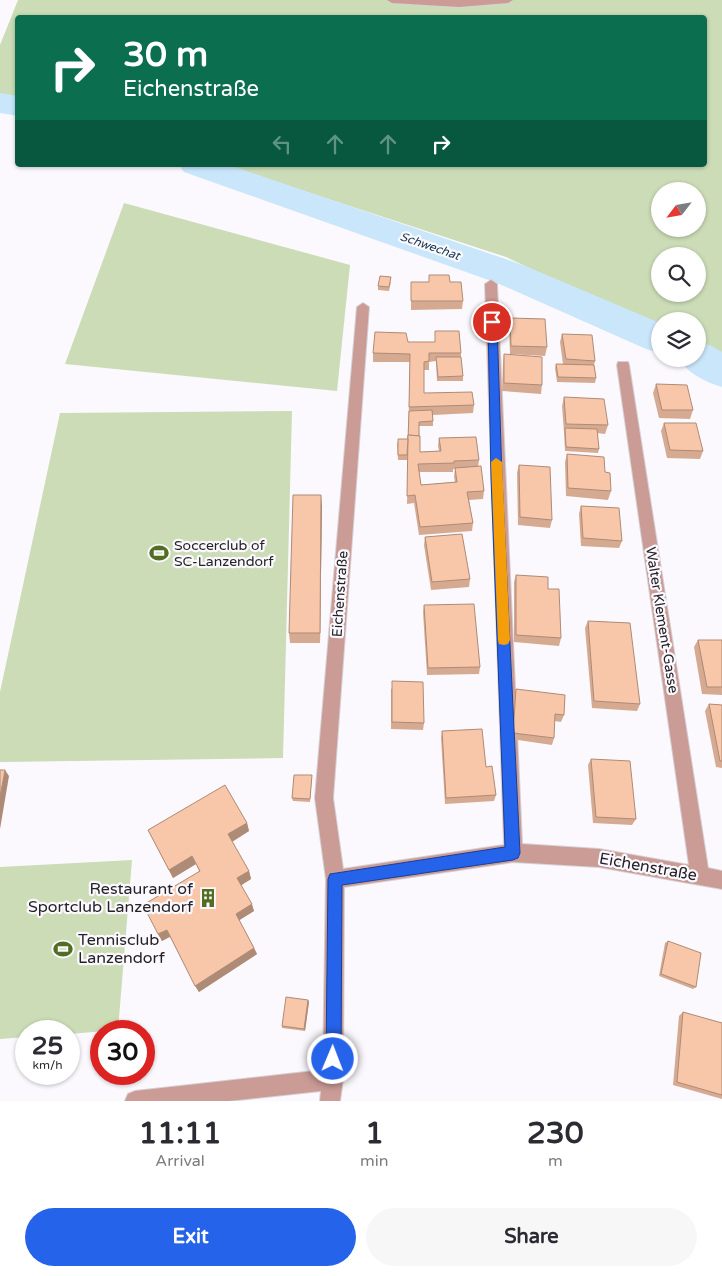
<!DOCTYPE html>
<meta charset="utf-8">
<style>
body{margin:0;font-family:"Varela Round",sans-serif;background:#f7f7f7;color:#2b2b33;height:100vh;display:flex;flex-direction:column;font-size:19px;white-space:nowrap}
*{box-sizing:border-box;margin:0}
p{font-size:16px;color:#7c7c81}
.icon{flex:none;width:28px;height:28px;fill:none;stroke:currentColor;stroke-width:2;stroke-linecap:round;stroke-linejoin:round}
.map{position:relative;height:1101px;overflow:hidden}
.details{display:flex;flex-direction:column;background:#fff;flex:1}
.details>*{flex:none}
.hud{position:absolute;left:15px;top:15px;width:692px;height:152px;border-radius:5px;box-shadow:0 1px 4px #0004;background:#0b6e4f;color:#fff;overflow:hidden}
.needle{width:32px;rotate:239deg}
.controls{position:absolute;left:651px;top:182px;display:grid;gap:10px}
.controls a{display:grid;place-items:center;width:55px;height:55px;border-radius:50%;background:#fff;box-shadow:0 1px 4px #0004;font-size:25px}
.speed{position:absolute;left:15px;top:1020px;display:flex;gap:10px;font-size:25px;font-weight:700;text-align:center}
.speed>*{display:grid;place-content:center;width:65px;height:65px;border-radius:50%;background:#fff;box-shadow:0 1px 4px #0004;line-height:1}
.speed small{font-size:12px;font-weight:400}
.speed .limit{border:8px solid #d22;background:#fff;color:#111}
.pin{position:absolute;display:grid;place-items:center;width:42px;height:42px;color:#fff;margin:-21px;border:2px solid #fff;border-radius:50%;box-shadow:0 1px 5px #0007}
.me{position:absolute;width:55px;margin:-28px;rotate:1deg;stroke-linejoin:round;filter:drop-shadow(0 0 4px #0008)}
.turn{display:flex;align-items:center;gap:18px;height:105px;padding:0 25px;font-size:22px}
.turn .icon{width:65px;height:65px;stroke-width:2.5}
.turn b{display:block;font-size:35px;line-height:42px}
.lanes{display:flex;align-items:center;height:48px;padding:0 25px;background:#0003;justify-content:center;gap:25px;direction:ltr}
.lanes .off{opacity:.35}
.eta{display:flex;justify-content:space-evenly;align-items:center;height:85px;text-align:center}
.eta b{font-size:30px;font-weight:700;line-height:35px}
.button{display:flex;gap:10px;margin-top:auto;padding:10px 25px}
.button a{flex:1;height:58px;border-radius:30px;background:#2563eb;color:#fff;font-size:20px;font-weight:700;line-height:58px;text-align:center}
.button a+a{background:#f7f7f7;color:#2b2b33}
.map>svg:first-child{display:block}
.green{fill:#cbdcb6;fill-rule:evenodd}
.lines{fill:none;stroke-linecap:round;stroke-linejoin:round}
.river{fill:#cae6fb;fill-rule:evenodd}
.lane-casing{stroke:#d4d2d7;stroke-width:2}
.street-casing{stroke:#d4d2d7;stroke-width:2}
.lane{fill:#cb9b96;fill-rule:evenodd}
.street{fill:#cb9b96;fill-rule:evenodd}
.wall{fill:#d5aa91;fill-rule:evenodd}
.shaded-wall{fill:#ae8b76}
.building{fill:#f8c6a9;stroke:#ae8b76}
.route{fill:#2563eb;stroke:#184099}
.slow{fill:#f59e0b}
.labels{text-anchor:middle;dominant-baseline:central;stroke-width:4.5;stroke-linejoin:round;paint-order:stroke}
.far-water-label{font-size:12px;font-style:italic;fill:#13374f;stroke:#fbf9fe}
.poi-label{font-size:14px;fill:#242227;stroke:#fbf9fe;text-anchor:start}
.street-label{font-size:14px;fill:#242227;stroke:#fbf9fe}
.near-street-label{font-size:16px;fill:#242227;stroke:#fbf9fe}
.near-poi-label{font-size:16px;fill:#242227;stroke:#fbf9fe;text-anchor:end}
</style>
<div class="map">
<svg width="722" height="1101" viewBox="0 0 722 1101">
<rect width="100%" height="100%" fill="#fbf9fe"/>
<g class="green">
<path d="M18,0H722V362L698,348V321H660V329L506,257L224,165H705V18H18L17,99L0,96V45ZM660,191H698V229H660ZM660,256H698V294H660Z"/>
<polygon points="124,203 350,265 337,391 65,364"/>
<polygon points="292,411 283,758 0,762 0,692 60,413"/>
<polygon points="132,860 118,1030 69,1034 69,1031 26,1031 26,1037 0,1039 0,867"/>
</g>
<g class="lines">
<g class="river">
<polygon points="0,93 18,96 18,116 0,113"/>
<polygon points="179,165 229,165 523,265 660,323 660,353 646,349 497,283 184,172"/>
<path d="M698,342L712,346L722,352V387C706,382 688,374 679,359H698Z"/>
</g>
<g class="lane-casing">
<polygon id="lane" points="387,0 513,0 508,3 459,7 392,3"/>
</g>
<g class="street-casing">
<polygon id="street" points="491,280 497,284 522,844 599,849 689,865 617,365 618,362 628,362 629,365 708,868 722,871 722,889 599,867 513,862 344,887 343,1079 340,1101 320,1101 321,1091 229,1101 125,1101 128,1094 135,1091 323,1070 326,879 315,798 357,307 363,303 369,307 333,798 343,869 504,845 485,284"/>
</g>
<use href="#lane" class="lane"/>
<use href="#street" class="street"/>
</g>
<g class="wall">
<polygon points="429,275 450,282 463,301 462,309 411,310 411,282 429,282"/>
<polygon points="391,282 389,291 378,290 378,286"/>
<polygon points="510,318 547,347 545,356 510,354 509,327"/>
<path d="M435,331L461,353V357L463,376V381H437L436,361L429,362V370H424V393L474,405L473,413L433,415V426H419L420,452L439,451L438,446L439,438L479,460L478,467L484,491L483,499L469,500L473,523L472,531L419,535L414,503L407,504L408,453L407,460H398L397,443L408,439L410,362H373V353L408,342H435ZM453,469H455L454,477L455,482L421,485L419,472H453Z"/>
<polygon points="562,334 595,361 594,365 596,378 595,383 557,382 555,368 556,364 563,364 560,342"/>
<polygon points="504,354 542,385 541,394 502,391 503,363"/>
<polygon points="656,384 693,410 690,419 659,418 653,393"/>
<polygon points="564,397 608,425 605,434 597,433 599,449 598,453 565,451 564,432 562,406"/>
<polygon points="664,423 703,451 700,459 667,458 661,431"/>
<polygon points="567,454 611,491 608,500 566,496 565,462"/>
<polygon points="519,465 552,520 550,528 518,525 517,473"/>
<polygon points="322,506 320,643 290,643 289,633"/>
<polygon points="581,506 622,541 619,548 581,546 579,514"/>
<polygon points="425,537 470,579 469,587 431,590 424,545"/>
<polygon points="516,575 548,589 561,638 559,646 514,642 514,582"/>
<polygon points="424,605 480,667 479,674 427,675 423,612"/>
<polygon points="588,621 640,704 637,711 592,708 585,628"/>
<polygon points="698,640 722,640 722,695 702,694 694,647"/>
<polygon points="391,688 424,723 423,730 391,729"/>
<polygon points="516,689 564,715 561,722 554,721 554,738 552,745 511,739 514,696"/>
<polygon points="709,704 722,705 722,768 716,767 705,711"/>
<polygon points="442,731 486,767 496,795 494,801 445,804 441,738"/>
<polygon points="591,759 636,819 632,825 593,823 588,765"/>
<polygon points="312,775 310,802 293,801 292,798"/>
<polygon points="247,823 249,831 232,842 249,871 251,879 241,885 254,911 239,920 254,948 257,954 199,992 170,937 162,941 158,934 199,871 196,864 173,878 148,830"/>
<polygon points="668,941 696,987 693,989 659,976 665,943"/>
<polygon points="308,1000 309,1002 305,1031 282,1028 282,1026"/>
<polygon points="683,1012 722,1023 722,1099 673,1085 679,1016"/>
</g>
<g class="shaded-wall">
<polygon points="321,495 322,506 320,643 320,633"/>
<polygon points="5,770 9,776 0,829 0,797"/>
<polygon points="247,823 249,831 230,843 228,834"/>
<polygon points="192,856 196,864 173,878 169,870"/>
<polygon points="249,871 251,879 240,886 237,878"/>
<polygon points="252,904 254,911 238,921 236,914"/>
<polygon points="167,930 171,936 162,941 158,934"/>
<polygon points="254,948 257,954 199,992 195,986"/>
<polygon points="308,1000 309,1002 305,1031 304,1029"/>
</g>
<g class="building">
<polygon points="429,275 449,275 450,282 461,282 463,301 411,301 411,282 429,282"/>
<polygon points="380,276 391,277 389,287 378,286"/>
<polygon points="510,318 545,319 547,347 511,346"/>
<polygon points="435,331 459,331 461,353 429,353 429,361 424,362 424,393 472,392 474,405 409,407 410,354 373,353 375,332 406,333 408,342 435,342"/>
<polygon points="562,334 592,335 595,361 566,359"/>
<polygon points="504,354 542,357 542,385 504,383"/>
<polygon points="436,357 461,357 463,376 438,377"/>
<polygon points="556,364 594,365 596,378 558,377"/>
<polygon points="656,384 687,385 693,410 662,410"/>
<polygon points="564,397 604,399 608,425 566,424"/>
<polygon points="432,410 433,421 419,422 419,436 408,435 408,439 409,411"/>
<polygon points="664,423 696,423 703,451 670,450"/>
<polygon points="565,428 597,429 599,449 566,447"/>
<polygon points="408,435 420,436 420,452 441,451 439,438 476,437 479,460 454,461 454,463 418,464 421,485 457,482 455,468 481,466 484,491 467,492 473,523 420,527 415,495 407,496"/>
<polygon points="398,439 408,439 407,455 398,455"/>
<polygon points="567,454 604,457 605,472 610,473 611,491 568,488"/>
<polygon points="519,465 550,467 552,520 520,517"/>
<polygon points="293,495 321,495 320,633 289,633"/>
<polygon points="581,506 619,508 622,541 583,538"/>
<polygon points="462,534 470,579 432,582 425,537"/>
<polygon points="516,575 548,577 548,589 559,589 561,638 516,635"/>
<polygon points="474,604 480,667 428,668 424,605"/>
<polygon points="588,621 630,623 640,704 594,701"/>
<polygon points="698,640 722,640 722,687 707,687"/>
<polygon points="392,681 423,682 424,723 392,722"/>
<polygon points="516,689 565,695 564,715 555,714 554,738 513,733"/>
<polygon points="709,704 722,705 722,761 720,761"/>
<polygon points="482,729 486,767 492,766 496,795 446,798 442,731"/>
<polygon points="591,759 630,761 636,819 596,817"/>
<polygon points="0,770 5,770 0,797"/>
<polygon points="294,775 312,775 310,799 292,798"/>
<polygon points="225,785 247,823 228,834 249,871 237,878 252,904 236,914 254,948 195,986 167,930 158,934 143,905 200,871 192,856 169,870 148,830"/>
<polygon points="668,941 701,953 696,987 661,974"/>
<polygon points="286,997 308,1000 304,1029 282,1026"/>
<polygon points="683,1012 722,1023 722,1095 677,1082"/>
</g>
<polygon class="route" points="492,319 497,322 502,478 520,853 518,858 513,860 342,885 341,1059 339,1065 333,1067 328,1065 326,1059 328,879 330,874 505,847 491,478 488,322"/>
<polygon class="slow" points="496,458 502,462 510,640 508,644 504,645 499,644 498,640 491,462"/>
<defs>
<g id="stadium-bare" transform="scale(1.5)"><path d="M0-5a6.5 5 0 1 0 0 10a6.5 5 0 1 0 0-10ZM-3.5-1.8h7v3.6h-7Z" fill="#526e22" stroke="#fbf9fe" stroke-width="2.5" paint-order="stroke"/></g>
<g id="building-bare" transform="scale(1.5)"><path d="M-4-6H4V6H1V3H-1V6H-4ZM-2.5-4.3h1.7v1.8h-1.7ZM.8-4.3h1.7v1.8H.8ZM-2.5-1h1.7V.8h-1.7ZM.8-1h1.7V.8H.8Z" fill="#526e22" stroke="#fbf9fe" stroke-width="2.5" paint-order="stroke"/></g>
</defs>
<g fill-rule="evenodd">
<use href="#stadium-bare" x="159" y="553"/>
<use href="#building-bare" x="208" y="898"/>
<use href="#stadium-bare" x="63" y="949"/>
</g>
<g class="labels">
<g class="far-water-label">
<text transform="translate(430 246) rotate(19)">Schwechat</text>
</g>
<g class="poi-label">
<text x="174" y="545">Soccerclub of<tspan x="174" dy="16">SC-Lanzendorf</tspan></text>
</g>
<g class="street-label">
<text transform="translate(340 594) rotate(-86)">Eichenstraße</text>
<text transform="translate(662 620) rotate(81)">Walter Klement-Gasse</text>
</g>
<g class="near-street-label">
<text transform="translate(648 867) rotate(10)">Eichenstraße</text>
</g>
<g class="near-poi-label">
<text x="193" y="889">Restaurant of<tspan x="193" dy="18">Sportclub Lanzendorf</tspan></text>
<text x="78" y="940" text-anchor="start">Tennisclub<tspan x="78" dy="18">Lanzendorf</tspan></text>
</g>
</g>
</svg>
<div class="controls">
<a><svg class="needle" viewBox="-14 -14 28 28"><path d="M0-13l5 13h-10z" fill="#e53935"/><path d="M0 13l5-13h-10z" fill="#7c7c81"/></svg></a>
<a><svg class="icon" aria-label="search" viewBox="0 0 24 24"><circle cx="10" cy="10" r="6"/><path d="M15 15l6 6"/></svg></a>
<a><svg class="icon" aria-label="layers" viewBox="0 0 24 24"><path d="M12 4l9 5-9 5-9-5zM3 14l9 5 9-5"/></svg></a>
</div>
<div class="speed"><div>25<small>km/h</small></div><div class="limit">30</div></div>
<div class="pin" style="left:492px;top:322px;background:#d93025"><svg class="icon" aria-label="arrive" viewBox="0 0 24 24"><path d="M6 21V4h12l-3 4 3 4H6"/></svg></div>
<svg class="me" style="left:333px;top:1059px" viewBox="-20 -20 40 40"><circle r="17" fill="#2563eb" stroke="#fff" stroke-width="3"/><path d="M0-11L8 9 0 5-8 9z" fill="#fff"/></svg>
<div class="hud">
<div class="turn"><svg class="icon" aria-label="right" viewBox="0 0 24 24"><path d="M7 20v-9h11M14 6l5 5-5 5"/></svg><div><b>30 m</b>Eichenstraße</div></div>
<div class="lanes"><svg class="icon off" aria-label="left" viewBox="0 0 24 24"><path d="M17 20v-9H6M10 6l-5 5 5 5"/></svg><svg class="icon off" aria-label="ahead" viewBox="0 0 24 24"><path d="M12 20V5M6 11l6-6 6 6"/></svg><svg class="icon off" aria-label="ahead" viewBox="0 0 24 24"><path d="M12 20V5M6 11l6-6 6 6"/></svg><svg class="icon" aria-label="right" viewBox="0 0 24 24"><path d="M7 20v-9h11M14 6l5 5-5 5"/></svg></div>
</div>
</div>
<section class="details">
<div class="eta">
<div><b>11:11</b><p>Arrival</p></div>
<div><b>1</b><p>min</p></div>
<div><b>230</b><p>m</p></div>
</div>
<div class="button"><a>Exit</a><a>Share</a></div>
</section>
